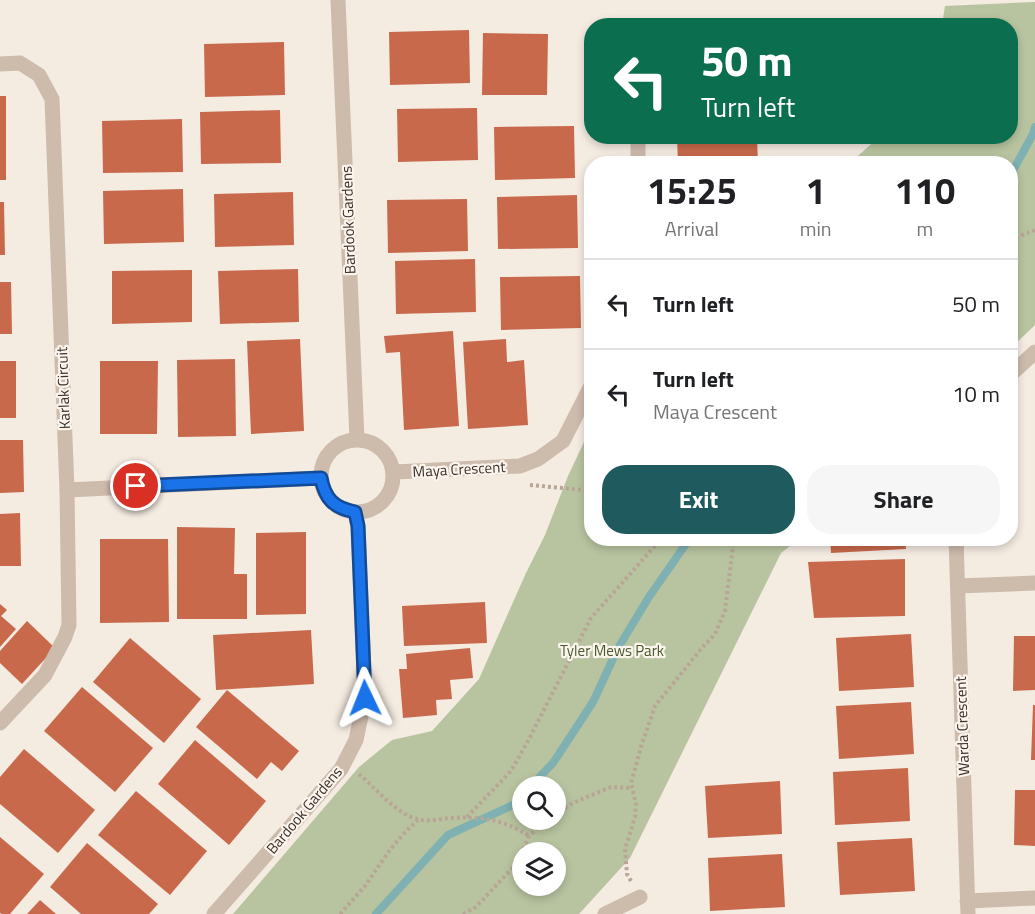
<!DOCTYPE html>
<style>
body{margin:0;font-family:"Titillium Web",sans-serif;background:#f6f6f6;color:#202124;height:100vh;display:flex;flex-direction:column;font-size:22px;white-space:nowrap}
*{box-sizing:border-box;margin:0}
p{font-size:20px;color:#757577}
.icon{flex:none;width:33px;height:33px;fill:none;stroke:currentColor;stroke-width:2;stroke-linecap:round;stroke-linejoin:round}
.map{position:relative;flex:1;overflow:hidden}
.drawer{position:absolute;left:584px;top:156px;width:434px;height:390px;display:flex;flex-direction:column;background:#fff;border-radius:24px;box-shadow:0 3px 9px #0003}
.drawer>*{flex:none}
.guide{position:absolute;left:584px;top:18px;width:434px;height:126px;border-radius:24px;box-shadow:0 3px 9px #0003;background:#0b6e4f;color:#fff;overflow:hidden}
.tools{position:absolute;left:512px;top:776px;display:grid;gap:12px}
.tools a{display:grid;place-items:center;width:54px;height:54px;border-radius:50%;background:#fff;box-shadow:0 3px 9px #0003;font-size:30px}
.pin{position:absolute;display:grid;place-items:center;width:51px;height:51px;color:#fff;margin:-26px;border:3px solid #fff;border-radius:50%;box-shadow:0 2px 6px #0007}
.me{position:absolute;width:66px;margin:-33px;rotate:358deg;stroke-linejoin:round;filter:drop-shadow(0 0 4px #0008)}
.turn{display:flex;align-items:center;gap:21px;height:126px;padding:0 18px;font-size:27px}
.turn .icon{width:78px;height:78px;stroke-width:2.5}
.turn b{display:block;font-size:42px;line-height:51px}
.eta{display:flex;justify-content:space-evenly;align-items:center;height:102px;text-align:center}
.eta b{font-size:36px;font-weight:700;line-height:42px}
.primary-button{display:flex;gap:12px;margin-top:auto;padding:12px 18px}
.primary-button a{flex:1;height:69px;border-radius:24px;background:#1f5a5e;color:#fff;font-size:24px;font-weight:700;line-height:69px;text-align:center}
.primary-button a+a{background:#f6f6f6;color:#202124}
ul{padding:0;list-style:none}
li{display:flex;align-items:center;gap:18px;height:90px;padding:0 18px;border-top:2px solid #e0e0e0}
li div{flex:1}
li b{display:block;font-size:22px}
li em{font-style:normal}
.map>svg:first-child{display:block}
.green{fill:#b8c4a0;fill-rule:evenodd}
.lines{fill:none;stroke-linecap:round;stroke-linejoin:round}
.stream{stroke:#7fb0b2;stroke-width:8}
.building{fill:#c8694b}
.path{stroke:#b9a596;stroke-width:4;stroke-dasharray:3 3;stroke-linecap:butt}
.street{stroke:#cdbbac;stroke-width:15}
.route-casing{stroke:#114b97;stroke-width:15}
.route{stroke:#1a73e8;stroke-width:10}
.labels{text-anchor:middle;dominant-baseline:central;stroke-width:4.5;stroke-linejoin:round;paint-order:stroke}
.street-label{font-size:15px;fill:#3b302b;stroke:#fbf5ee}
.park-label{font-size:15px;fill:#4a5a2e;stroke:#fbf5ee}
</style>
<div class="map">
<svg width="1035" height="914" viewBox="0 0 1035 914">
<rect width="100%" height="100%" fill="#f4ebe1"/>
<g class="green">
<polygon points="1035,2 1035,325 1010,349 1010,164 850,163 879,137 1010,136 1010,26 942,25 945,6"/>
<path d="M591,427V538L799,539L781,553L630,858L579,914H233L359,767L392,740L432,731L479,679L526,573L545,535L568,476ZM522,786H555V819H522ZM522,852H555V885H522Z"/>
</g>
<g class="lines">
<g class="stream">
<polyline points="1010,176 1033,134 1035,127"/>
<polyline points="531,786 553,763 593,702 618,648 649,597 690,538"/>
<polyline points="376,914 448,835 513,805 522,796"/>
</g>
</g>
<g class="building">
<polygon points="469,30 470,83 390,85 389,32"/>
<polygon points="483,33 548,34 547,95 482,95"/>
<polygon points="284,42 285,95 205,97 204,44"/>
<rect x="0" y="96" width="6" height="84"/>
<polygon points="477,108 478,160 398,162 397,109"/>
<polygon points="280,110 281,163 201,164 200,112"/>
<polygon points="182,119 183,172 103,173 102,121"/>
<polygon points="574,126 575,178 495,180 494,127"/>
<polygon points="677,136 757,136 758,164 678,164"/>
<polygon points="183,189 184,242 104,244 103,191"/>
<polygon points="293,192 294,245 215,247 214,194"/>
<polygon points="577,195 578,248 498,249 497,197"/>
<polygon points="467,199 468,251 388,253 387,200"/>
<polygon points="0,202 4,202 5,255 0,255"/>
<polygon points="475,259 476,312 396,314 395,261"/>
<polygon points="298,269 299,322 220,324 218,271"/>
<polygon points="192,270 192,322 112,324 112,271"/>
<polygon points="580,276 581,328 501,330 500,277"/>
<polygon points="0,282 11,282 12,334 0,334"/>
<polygon points="453,331 459,426 404,430 400,352 386,353 384,336"/>
<polygon points="300,339 304,431 251,434 247,341"/>
<polygon points="506,339 507,362 524,360 528,425 468,429 463,342"/>
<polygon points="235,359 236,436 178,437 177,360"/>
<rect x="0" y="361" width="16" height="57"/>
<polygon points="100,361 158,361 157,434 100,434"/>
<polygon points="0,440 23,440 24,492 0,493"/>
<polygon points="20,513 21,566 0,566 0,514"/>
<polygon points="177,527 235,528 234,574 247,574 247,619 177,619"/>
<polygon points="306,532 306,614 256,615 256,533"/>
<polygon points="830,538 905,538 906,549 831,553"/>
<polygon points="100,539 168,539 169,622 100,623"/>
<polygon points="905,559 905,616 814,618 808,562"/>
<polygon points="485,602 487,643 404,646 402,606"/>
<polygon points="0,604 7,610 1,616 16,629 0,647"/>
<polygon points="27,621 55,648 22,684 0,663 0,651"/>
<polygon points="311,630 314,684 216,690 213,635"/>
<polygon points="911,634 914,687 839,691 836,638"/>
<polygon points="1014,636 1035,636 1035,690 1013,691"/>
<polygon points="130,638 201,699 164,743 93,682"/>
<polygon points="470,648 473,678 450,680 452,699 436,700 437,715 403,718 399,669 407,669 406,654"/>
<polygon points="82,687 153,748 115,792 44,731"/>
<polygon points="227,690 299,751 282,771 271,762 257,779 196,727"/>
<polygon points="911,702 914,754 839,759 836,706"/>
<polygon points="1033,705 1035,705 1035,760 1031,760"/>
<polygon points="195,740 266,801 229,845 158,784"/>
<polygon points="24,749 95,810 58,853 0,804 0,777"/>
<polygon points="908,768 910,821 835,825 833,772"/>
<polygon points="780,781 782,834 708,838 705,786"/>
<polygon points="1015,790 1035,790 1035,846 1014,845"/>
<polygon points="136,791 207,851 170,895 98,835"/>
<polygon points="0,837 44,874 10,914 2,914 0,913"/>
<polygon points="912,838 915,891 840,895 837,842"/>
<polygon points="87,843 158,904 149,914 81,914 50,887"/>
<polygon points="782,854 785,907 710,911 708,858"/>
<polygon points="40,900 56,914 27,914"/>
</g>
<g class="lines">
<g class="path">
<polyline points="1010,240 1035,230"/>
<polyline points="530,485 584,490 591,492"/>
<path d="M359,774C374,787 398,815 417,819C427,822 439,819 449,818C479,816 504,819 529,836"/>
<polyline points="555,815 573,803 611,787 632,788"/>
<polyline points="467,817 511,771 529,739 591,618 662,538"/>
<polyline points="631,881 627,874 625,849 635,817 636,804 631,783 641,747 655,706 701,649 715,634 725,611 734,538"/>
<polyline points="340,914 365,886 389,851 406,831 418,820"/>
<polyline points="463,914 476,907 517,863 529,836 548,819"/>
</g>
<g class="street">
<polyline points="338,0 357,439"/>
<polyline points="0,64 20,63 39,75 52,99 67,490 69,625 65,637 45,675 0,723"/>
<polyline points="638,136 638,164"/>
<polyline points="1010,375 1035,352"/>
<circle cx="357" cy="476" r="36"/>
<polyline points="394,472 520,466 538,459 563,441 591,386"/>
<polyline points="67,490 321,478"/>
<polyline points="956,538 968,914"/>
<polyline points="958,586 1035,583"/>
<polyline points="967,901 1035,898"/>
<polyline points="214,914 341,769 356,740 365,697 358,526 355,512"/>
<polyline points="605,914 640,897"/>
</g>
</g>
<g class="lines">
<g class="route-casing">
<path id="route" d="M136,486L321,478C325,499 334,508 355,512L358,526L365,698"/>
</g>
<use href="#route" class="route"/>
</g>
<g class="labels">
<g class="street-label">
<text transform="translate(348 220) rotate(-92)">Bardook Gardens</text>
<text transform="translate(63 388) rotate(-92)">Karlak Circuit</text>
<text transform="translate(459 469) rotate(-3)">Maya Crescent</text>
<text transform="translate(962 726) rotate(-92)">Warda Crescent</text>
<text transform="translate(304 810) rotate(-50)">Bardook Gardens</text>
</g>
<g class="park-label">
<text x="612" y="650">Tyler Mews Park</text>
</g>
</g>
</svg>
<div class="tools">
<a><svg class="icon" aria-label="search" viewBox="0 0 24 24"><circle cx="10" cy="10" r="6"/><path d="M15 15l6 6"/></svg></a>
<a><svg class="icon" aria-label="layers" viewBox="0 0 24 24"><path d="M12 4l9 5-9 5-9-5zM3 14l9 5 9-5"/></svg></a>
</div>
<div class="pin" style="left:136px;top:486px;background:#d93025"><svg class="icon" aria-label="arrive" viewBox="0 0 24 24"><path d="M6 21V4h12l-3 4 3 4H6"/></svg></div>
<svg class="me" style="left:365px;top:698px" viewBox="-20 -20 40 40"><path d="M0-17L14 15 0 8-14 15z" fill="#1a73e8" stroke="#fff" stroke-width="4"/></svg>
<div class="guide">
<div class="turn"><svg class="icon" aria-label="left" viewBox="0 0 24 24"><path d="M17 20v-9H6M10 6l-5 5 5 5"/></svg><div><b>50 m</b>Turn left</div></div>
</div>
<section class="drawer">
<div class="eta">
<div><b>15:25</b><p>Arrival</p></div>
<div><b>1</b><p>min</p></div>
<div><b>110</b><p>m</p></div>
</div>
<ul>
<li><svg class="icon" aria-label="left" viewBox="0 0 24 24"><path d="M17 20v-9H6M10 6l-5 5 5 5"/></svg><div><b>Turn left</b></div><em>50 m</em></li>
<li><svg class="icon" aria-label="left" viewBox="0 0 24 24"><path d="M17 20v-9H6M10 6l-5 5 5 5"/></svg><div><b>Turn left</b><p>Maya Crescent</p></div><em>10 m</em></li>
</ul>
<div class="primary-button"><a>Exit</a><a>Share</a></div>
</section>
</div>
